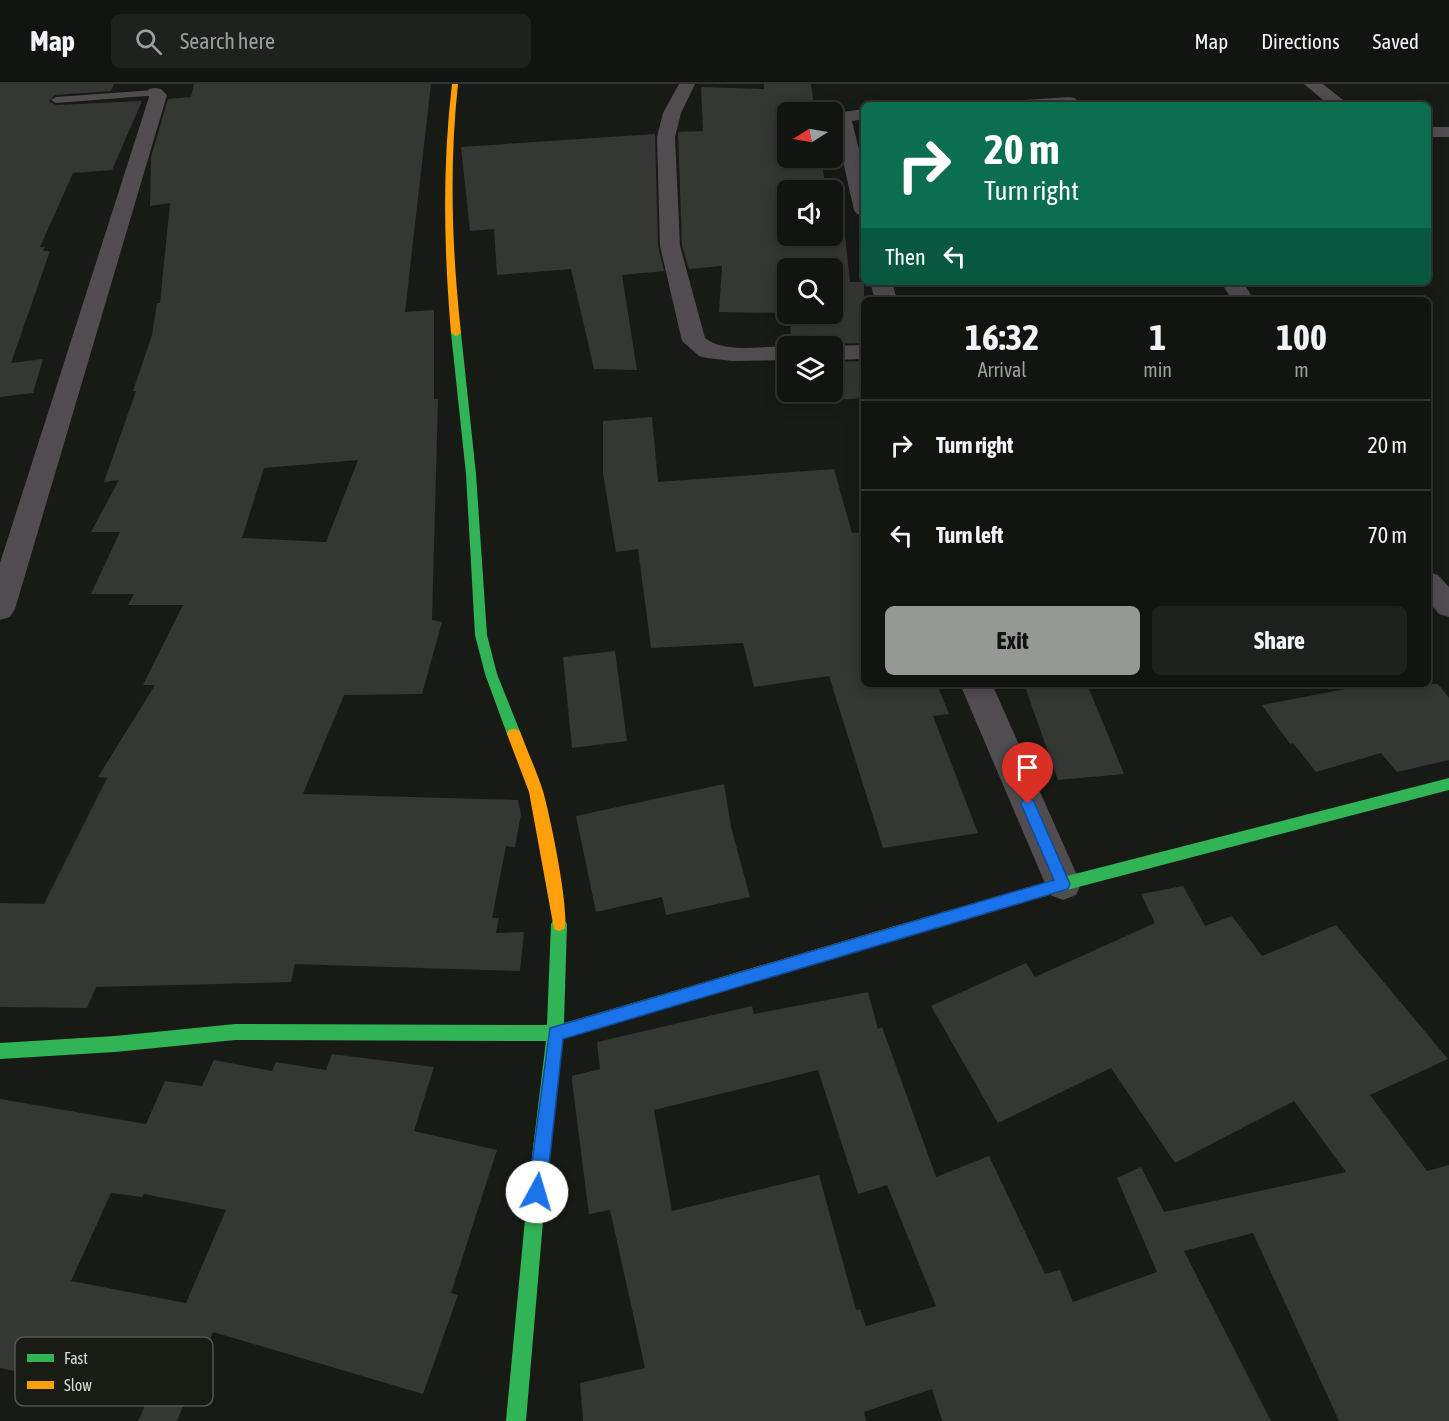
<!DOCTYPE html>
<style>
body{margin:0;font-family:"Asap Condensed",sans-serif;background:#1f211e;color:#f1f3f6;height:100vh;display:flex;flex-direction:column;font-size:22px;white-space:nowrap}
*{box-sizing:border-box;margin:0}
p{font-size:20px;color:#9c9e9f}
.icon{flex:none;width:33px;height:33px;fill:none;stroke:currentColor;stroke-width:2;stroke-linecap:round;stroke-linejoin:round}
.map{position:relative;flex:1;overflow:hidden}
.panel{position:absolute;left:861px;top:213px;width:570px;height:390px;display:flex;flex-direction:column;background:#121410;border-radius:9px;box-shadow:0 3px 15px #0003,0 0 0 2px #313330}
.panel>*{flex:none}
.top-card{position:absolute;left:861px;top:18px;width:570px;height:183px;border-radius:9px;box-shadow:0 3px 15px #0003,0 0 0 2px #313330;background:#0b6e4f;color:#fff;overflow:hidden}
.needle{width:39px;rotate:259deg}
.fabs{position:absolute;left:777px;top:18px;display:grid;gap:12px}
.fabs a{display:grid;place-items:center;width:66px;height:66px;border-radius:9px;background:#121410;box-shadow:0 3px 15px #0003,0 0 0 2px #313330;font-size:30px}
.pin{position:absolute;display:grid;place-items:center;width:51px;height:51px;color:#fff;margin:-62px -26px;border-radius:50% 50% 50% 0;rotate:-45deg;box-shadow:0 0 6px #0007}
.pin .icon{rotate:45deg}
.me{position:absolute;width:66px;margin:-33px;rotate:6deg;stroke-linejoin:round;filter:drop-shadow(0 0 4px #0008)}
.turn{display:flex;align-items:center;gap:21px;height:126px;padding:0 24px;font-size:27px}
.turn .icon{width:78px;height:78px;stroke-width:2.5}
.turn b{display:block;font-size:42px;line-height:51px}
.then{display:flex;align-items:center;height:57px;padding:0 24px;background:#0003;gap:12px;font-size:22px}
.eta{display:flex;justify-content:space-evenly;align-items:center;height:102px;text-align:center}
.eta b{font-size:36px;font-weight:700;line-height:42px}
.action{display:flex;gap:12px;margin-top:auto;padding:12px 24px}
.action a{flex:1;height:69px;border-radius:9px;background:#969993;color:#111;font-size:24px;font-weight:700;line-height:69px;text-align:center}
.action a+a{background:#1f211e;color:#f1f3f6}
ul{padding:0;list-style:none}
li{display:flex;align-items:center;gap:18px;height:90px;padding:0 24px;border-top:2px solid #313330}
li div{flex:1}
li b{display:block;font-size:22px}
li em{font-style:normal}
header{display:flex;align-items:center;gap:36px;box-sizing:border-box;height:84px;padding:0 30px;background:#121410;border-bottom:2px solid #313330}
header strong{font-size:28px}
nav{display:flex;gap:33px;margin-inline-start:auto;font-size:21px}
.search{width:420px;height:54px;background:#1f211e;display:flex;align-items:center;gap:15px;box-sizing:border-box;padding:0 21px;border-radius:9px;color:#9c9e9f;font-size:22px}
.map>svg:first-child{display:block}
.building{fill:#353733;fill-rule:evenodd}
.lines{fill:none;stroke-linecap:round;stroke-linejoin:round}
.lane{fill:#514c50;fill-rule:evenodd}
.street{fill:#514c50;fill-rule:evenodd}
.fast{fill:#30b455;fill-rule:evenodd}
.slow{fill:#ff9f0a;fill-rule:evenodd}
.route{fill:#1a73e8;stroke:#114b97;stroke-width:1.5}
.key{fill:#191c14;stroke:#53564e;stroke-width:1.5}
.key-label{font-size:16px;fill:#daddd7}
</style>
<header>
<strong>Map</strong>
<div class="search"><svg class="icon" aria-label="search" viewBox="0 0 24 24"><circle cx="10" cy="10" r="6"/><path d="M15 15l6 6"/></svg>Search here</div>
<nav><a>Map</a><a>Directions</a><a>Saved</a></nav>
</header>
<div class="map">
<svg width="1449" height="1337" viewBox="0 0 1449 1337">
<rect width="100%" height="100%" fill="#181a16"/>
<g class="building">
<polygon points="0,0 114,0 111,7 55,11 49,17 56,21 142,17 112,86 73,89 40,163 45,163 43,167 50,167 11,279 43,275 33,309 0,313"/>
<path d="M194,0H431L405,228L434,226V315H438L432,536L442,538L422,610L344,611L303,710L518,716L521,730L515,763L506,762L492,834H499L496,849L524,848L520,887L295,880L291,898L96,903L87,924L0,923V819L44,820L107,694L98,693L155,601H143L183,521H128L134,510H91L120,448H91L119,396L104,398L136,307H133L152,251L157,219H160L170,119L150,122L151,73L168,15L191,13ZM358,376L326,458L242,454L264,384Z"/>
<polygon points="764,0 811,0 815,28 788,28 788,74 821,74 826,106 788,106 788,152 832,152 832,134 843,134 850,198 864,198 864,259 830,260 828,262 791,262 790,230 832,230 832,184 788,184 788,229 719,228 722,182 689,185 682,162 678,48 703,47 701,3 764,5"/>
<polygon points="655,50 658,162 664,187 622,191 637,286 594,285 571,185 497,191 494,145 470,147 461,63"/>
<polygon points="864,277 864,314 794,319 793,308 832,308 832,278"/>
<polygon points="652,333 658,398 834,385 852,449 864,448 864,600 937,600 949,630 933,632 978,749 883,764 829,592 754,603 743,559 651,564 638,465 616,468 603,389 603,337"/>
<polygon points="615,567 627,657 572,664 563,573"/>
<polygon points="1024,600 1087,600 1124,690 1058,696"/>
<polygon points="1371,600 1438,600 1449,614 1449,676 1397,688 1381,669 1316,688 1293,659 1290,660 1262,621"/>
<polygon points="724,700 731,743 750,813 666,831 662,813 596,828 576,732"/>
<path d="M1183,802L1205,842L1232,832L1262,872L1336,841L1448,975L1370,1011L1427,1087L1449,1081V1337H1339L1253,1149L1184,1167L1271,1337H942L932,1305L864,1328L866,1337H583L580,1299L645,1284L610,1126L589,1130L572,997V992L600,985L597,958L752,922L754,930L868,908L878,945L882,943L936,1093L989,1072L1045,1190L1060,1186L1073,1218L1157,1188L1117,1094L1141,1083L1164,1128L1346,1088L1294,1017L1175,1079L1111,984L998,1039L931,922L1026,879L1035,893L1155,839L1141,810ZM818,986L858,1110L887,1101L936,1222L866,1242L860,1225L856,1226L819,1091L672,1127L654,1026Z"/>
<path d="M332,970L434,983L414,1047L497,1066L451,1209L458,1211L423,1310L213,1248L177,1337H138L148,1315L0,1284V1015L146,1040L165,997L202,1002L214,976L272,987L276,978L326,986ZM111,1109L142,1113L144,1110L226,1126L186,1219L71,1197Z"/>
</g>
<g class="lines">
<polygon class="lane" points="155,6 160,9 159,11 56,19 51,16 56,13"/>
<g class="street">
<path d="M679,0H695L681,29L675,53L680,162L705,254C726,270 763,262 788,262H790H788V276L733,277L707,274L699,272L682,257L660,162L657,53L663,29Z"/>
<polygon points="1304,0 1323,0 1349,21 1329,21"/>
<polygon points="155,4 161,5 167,11 15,525 10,533 0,536 0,479 149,13 147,9 149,5"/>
<polygon points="1069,13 1075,14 1078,18 1076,21 1016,21 1019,17 1025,16"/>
<polygon points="864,25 864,35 852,37 864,86 864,132 857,130 854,126 833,33 836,29"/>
<rect x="1428" y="43" width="21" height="10"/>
<polygon points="870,198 892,198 897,216 875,216"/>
<polygon points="1221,198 1243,198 1254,216 1232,216"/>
<polygon points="864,261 864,275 832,276 832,262 830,262"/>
<polygon points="1428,488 1438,491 1449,503 1449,533 1439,530 1428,517"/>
<polygon points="960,600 992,600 1081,800 1076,811 1063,816 1050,811"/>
</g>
<g class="fast">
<polygon points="456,246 461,249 476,390 487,551 497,590 521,650 519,654 509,654 507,650 485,590 475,551 466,390 451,249"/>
<polygon points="1449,694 1449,706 1063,807 895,856 890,854 887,849 890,844 895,842 1063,793"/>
<polygon points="559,833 564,835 567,840 564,939 722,893 728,895 730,900 728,905 722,907 562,955 545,1114 526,1337 506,1337 527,1114 546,957 235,956 115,968 0,975 0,959 115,952 235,940 547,941 551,840 554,835"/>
</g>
<g class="slow">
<path d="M452,0H458C449,83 452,166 461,249L456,252L451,249C444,166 442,83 452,0Z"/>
<path d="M514,645L519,646L521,650C528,669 537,688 543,707C549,727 571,830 564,845L559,847L554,845L529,708L507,650L509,646Z"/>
<polygon points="895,842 900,844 903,849 900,854 895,856 722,907 716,905 714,900 716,895 722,893"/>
</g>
</g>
<polygon class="route" points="1028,714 1033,716 1035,720 1070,800 1068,805 563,955 546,1108 543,1114 537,1117 531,1114 528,1108 550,944 1054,796 1021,720 1023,716"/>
<rect x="15" y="1253" width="198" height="69" rx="9" class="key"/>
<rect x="27" y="1270" width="27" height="8" fill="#30b455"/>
<rect x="27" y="1297" width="27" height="8" fill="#ff9f0a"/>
<g class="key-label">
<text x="64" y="1280">Fast</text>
<text x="64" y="1307">Slow</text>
</g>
</svg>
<div class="fabs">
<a><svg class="needle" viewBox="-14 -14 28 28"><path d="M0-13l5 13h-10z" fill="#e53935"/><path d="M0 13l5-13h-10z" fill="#9c9e9f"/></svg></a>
<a><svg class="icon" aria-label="sound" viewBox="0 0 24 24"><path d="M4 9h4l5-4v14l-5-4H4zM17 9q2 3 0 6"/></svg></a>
<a><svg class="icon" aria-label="search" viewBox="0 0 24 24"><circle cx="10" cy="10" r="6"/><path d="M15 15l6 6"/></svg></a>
<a><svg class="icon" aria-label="layers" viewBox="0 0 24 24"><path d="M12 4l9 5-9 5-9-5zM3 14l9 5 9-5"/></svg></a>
</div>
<div class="pin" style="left:1028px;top:720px;background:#d93025"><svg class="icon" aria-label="arrive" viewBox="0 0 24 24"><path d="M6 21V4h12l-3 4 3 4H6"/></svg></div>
<svg class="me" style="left:537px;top:1108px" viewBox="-20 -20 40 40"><circle r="19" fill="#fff"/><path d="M0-13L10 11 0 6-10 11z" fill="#1a73e8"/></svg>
<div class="top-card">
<div class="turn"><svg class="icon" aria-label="right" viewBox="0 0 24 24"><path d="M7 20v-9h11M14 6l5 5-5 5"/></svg><div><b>20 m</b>Turn right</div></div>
<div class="then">Then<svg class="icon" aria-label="left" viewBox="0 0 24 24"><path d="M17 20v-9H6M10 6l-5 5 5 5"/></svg></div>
</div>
<section class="panel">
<div class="eta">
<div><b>16:32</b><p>Arrival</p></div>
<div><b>1</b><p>min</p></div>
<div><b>100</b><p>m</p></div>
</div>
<ul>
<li><svg class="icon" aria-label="right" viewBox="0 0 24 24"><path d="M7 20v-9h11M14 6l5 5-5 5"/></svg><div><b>Turn right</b></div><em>20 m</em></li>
<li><svg class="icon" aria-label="left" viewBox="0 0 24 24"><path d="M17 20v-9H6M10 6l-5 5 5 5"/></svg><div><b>Turn left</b></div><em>70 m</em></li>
</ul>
<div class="action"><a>Exit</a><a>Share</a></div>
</section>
</div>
